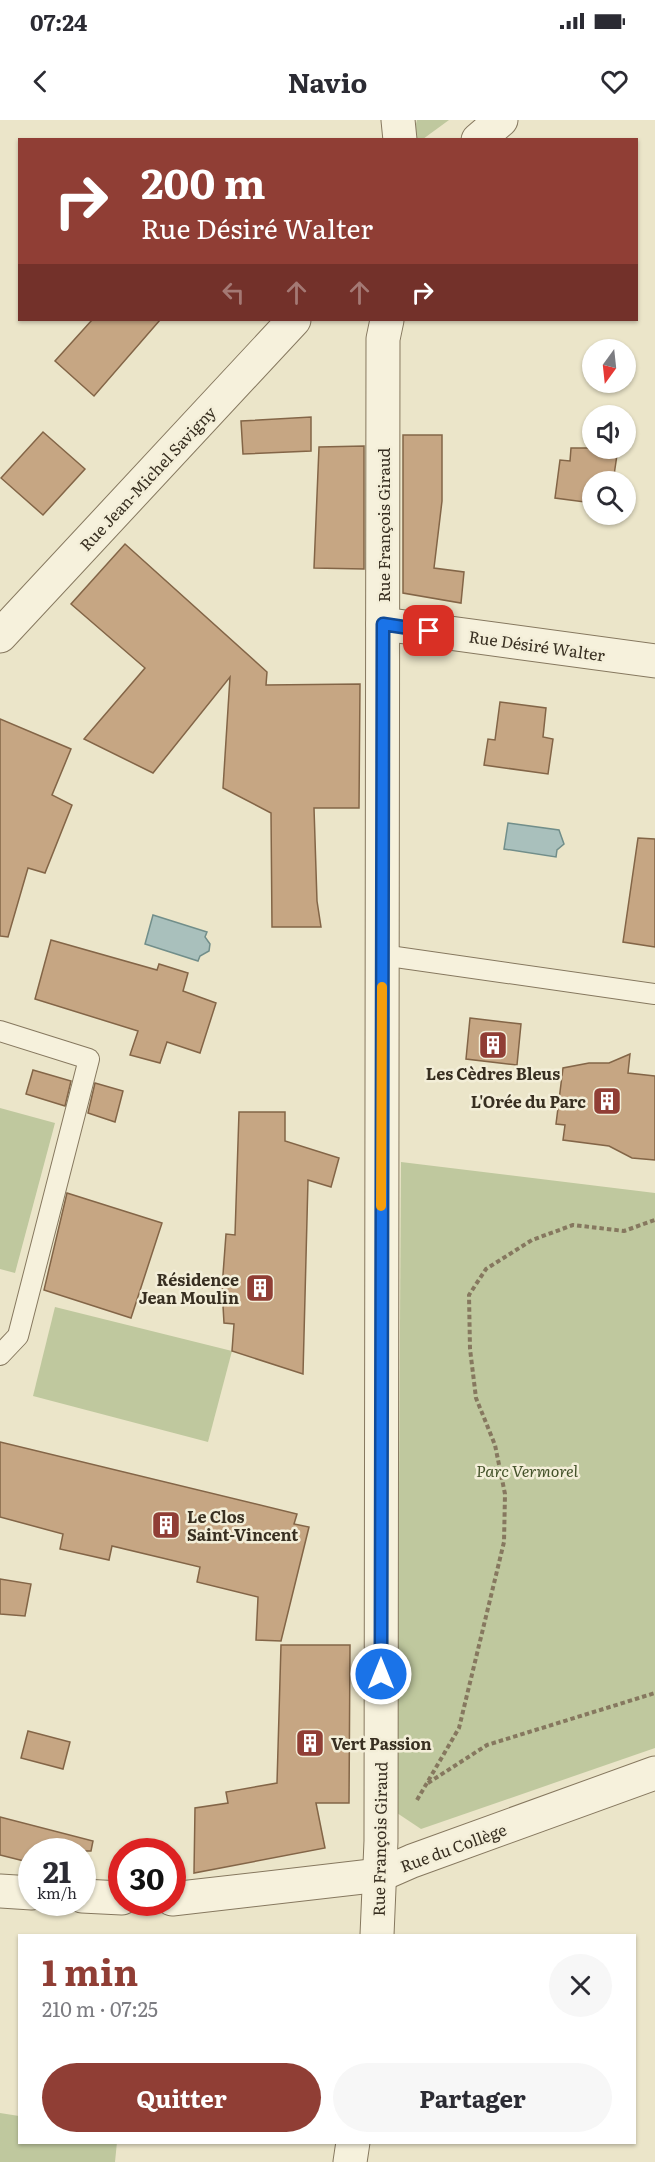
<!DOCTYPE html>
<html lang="fr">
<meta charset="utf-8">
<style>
body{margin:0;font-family:Literata,serif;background:#f7f7f7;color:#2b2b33;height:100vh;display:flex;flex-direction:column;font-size:22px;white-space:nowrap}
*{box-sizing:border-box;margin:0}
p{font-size:20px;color:#7c7c81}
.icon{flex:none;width:33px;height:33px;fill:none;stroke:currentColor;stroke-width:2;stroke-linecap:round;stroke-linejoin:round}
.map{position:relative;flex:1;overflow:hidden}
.details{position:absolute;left:18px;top:1814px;width:618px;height:210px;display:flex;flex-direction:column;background:#fff;border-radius:0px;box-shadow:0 2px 4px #0004}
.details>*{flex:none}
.banner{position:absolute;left:18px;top:18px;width:620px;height:183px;border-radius:0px;box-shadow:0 2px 4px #0004;background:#903e35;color:#fff;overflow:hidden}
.needle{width:39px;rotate:195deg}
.tools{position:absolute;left:582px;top:219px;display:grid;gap:12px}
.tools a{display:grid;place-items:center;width:54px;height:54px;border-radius:50%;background:#fff;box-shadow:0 2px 4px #0004;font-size:30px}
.speed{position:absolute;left:18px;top:1718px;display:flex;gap:12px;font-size:30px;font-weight:700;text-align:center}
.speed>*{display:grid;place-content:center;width:78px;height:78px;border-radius:50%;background:#fff;box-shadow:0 2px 4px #0004;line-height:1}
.speed small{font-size:15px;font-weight:400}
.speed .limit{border:9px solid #d22;background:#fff;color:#111}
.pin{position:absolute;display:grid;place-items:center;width:51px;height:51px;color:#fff;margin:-26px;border-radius:12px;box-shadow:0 3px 9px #0006}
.me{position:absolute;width:66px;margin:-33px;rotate:0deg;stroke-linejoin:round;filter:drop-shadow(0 0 4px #0008)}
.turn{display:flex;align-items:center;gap:21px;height:126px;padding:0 24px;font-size:27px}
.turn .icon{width:78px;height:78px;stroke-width:2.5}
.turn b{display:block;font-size:42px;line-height:51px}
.lanes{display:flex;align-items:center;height:57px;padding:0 24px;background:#0003;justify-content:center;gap:30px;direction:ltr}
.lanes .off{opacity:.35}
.round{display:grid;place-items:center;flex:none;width:63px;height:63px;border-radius:32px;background:#f7f7f7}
.summary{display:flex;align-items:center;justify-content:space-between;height:102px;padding:0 24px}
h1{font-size:36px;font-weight:700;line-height:45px;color:#903e35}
.cta{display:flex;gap:12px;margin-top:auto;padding:12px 24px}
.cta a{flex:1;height:69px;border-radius:36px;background:#903e35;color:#fff;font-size:24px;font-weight:700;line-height:69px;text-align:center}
.cta a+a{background:#f7f7f7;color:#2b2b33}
.status{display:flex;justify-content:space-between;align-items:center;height:42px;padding:0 30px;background:#fff;direction:ltr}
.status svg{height:16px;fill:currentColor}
header{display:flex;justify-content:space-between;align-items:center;height:78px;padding:0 24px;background:#fff;font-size:27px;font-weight:700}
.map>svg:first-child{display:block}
.green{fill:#bfc89e}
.water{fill:#a9c0bc;stroke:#718e8a;stroke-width:1.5}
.building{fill:#c6a683;stroke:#836547;stroke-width:1.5}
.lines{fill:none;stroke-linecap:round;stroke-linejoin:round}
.service-casing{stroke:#86785f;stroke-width:22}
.minor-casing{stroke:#86785f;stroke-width:35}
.path{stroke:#86785f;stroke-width:4;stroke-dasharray:4.5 3;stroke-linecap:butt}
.service{stroke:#f6f1dc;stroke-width:20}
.minor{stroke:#f6f1dc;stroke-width:33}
.route-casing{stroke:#114b97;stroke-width:15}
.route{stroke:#1a73e8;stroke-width:10}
.slow{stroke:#f59e0b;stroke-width:10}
.labels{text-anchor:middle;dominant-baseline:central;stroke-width:5;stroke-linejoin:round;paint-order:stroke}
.street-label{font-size:16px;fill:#382f21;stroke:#f3eed8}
.poi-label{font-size:16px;font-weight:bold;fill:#382f21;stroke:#f3eed8;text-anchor:end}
.park-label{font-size:16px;font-style:italic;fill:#44522a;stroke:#f3eed8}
</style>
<div class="status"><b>07:24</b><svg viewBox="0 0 49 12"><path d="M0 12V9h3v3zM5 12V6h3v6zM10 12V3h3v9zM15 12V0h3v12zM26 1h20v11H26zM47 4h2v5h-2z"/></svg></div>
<header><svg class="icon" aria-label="back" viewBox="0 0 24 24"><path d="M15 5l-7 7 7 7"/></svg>Navio<svg class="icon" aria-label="heart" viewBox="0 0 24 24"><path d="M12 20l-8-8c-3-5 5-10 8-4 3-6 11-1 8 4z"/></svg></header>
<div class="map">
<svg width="655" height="2042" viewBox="0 0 655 2042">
<rect width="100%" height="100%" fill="#ebe5c9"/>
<g class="green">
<polygon points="417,0 449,0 423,19 415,19 413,15"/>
<polygon points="0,988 55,1003 15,1153 0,1149"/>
<polygon points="401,1042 655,1073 655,1628 421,1709 397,1693"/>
<polygon points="55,1187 232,1231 208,1322 33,1276"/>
<polygon points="0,1993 19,1996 20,2022 117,2022 115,2042 0,2042"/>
</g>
<g class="water">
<polygon points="508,703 559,710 564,724 557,730 556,737 504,729"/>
<polygon points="153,795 207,812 205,817 210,824 209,831 200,836 198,841 145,824"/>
</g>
<g class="building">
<polygon points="92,200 160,200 94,276 55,241"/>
<polygon points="311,297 311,331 243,334 241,301"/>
<polygon points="43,312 85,349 43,395 1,358"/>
<polygon points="403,315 442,315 442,381 434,448 464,452 461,483 403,473"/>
<polygon points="364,326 364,449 314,448 319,327"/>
<polygon points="571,328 618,328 613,362 592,362 592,383 555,378 560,340 570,341"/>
<polygon points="125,424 267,552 266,565 360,564 359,688 314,688 317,781 321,807 272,807 271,693 223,668 230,557 153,653 84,619 145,548 71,484"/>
<polygon points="500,582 546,588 543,617 553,619 548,654 484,645 488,619 495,620"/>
<polygon points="0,599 71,629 52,675 72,685 45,753 28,748 8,817 0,816"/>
<polygon points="638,718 655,719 655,827 623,822"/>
<polygon points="51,820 157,850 159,844 188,853 183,871 216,883 200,933 167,922 160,943 130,935 138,911 35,879"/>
<polygon points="470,898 521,904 517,945 466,939"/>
<polygon points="630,934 628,953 655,956 655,1040 632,1038 609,1026 563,1020 565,1005 556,1004 563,948 589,943 609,943"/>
<polygon points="33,950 71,961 65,986 26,974"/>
<polygon points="95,963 123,971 115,1002 88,993"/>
<polygon points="239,992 285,992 285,1021 339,1038 331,1067 308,1060 303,1254 232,1231 234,1204 224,1203 222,1168 226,1114 235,1115"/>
<polygon points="67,1073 162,1103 131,1198 44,1170"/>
<polygon points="0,1322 297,1394 294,1404 309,1407 281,1521 256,1520 258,1477 197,1462 200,1447 112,1426 109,1440 60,1429 63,1414 0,1397"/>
<polygon points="0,1459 31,1464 25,1496 0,1494"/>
<polygon points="281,1525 350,1525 349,1683 316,1683 325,1728 194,1753 195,1688 228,1683 226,1672 277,1663"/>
<polygon points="28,1611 70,1622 63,1649 21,1638"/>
<polygon points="0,1697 93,1721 91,1731 32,1731 32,1743 0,1735"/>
</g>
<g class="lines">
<g class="service-casing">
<g id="service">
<polyline points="382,835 655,874"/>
<polyline points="0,911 89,939 18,1216 0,1235"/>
</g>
</g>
<g class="minor-casing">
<g id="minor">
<polyline points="398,0 400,20"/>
<polyline points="478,20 501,0"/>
<polyline points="383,504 655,541"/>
<polyline points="0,516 294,200"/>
<polyline points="0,1771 32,1773"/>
<polyline points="82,1776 122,1778"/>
<polyline points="172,1779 380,1755 412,1741 655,1653"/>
<polyline points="377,1815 381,1721 383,219 387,200"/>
<polyline points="350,2042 353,2022"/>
</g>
</g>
<g class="path">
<polyline points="428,1663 487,1625 655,1573"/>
<polyline points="417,1680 459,1608 504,1422 505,1374 495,1325 476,1278 470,1229 469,1175 486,1149 532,1120 573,1105 624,1111 655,1100"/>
</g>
<use href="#service" class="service"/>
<use href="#minor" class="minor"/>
</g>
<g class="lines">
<g class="route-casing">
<polyline id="route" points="381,1554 383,504 429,511"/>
</g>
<use href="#route" class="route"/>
<polyline class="slow" points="381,1086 382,867"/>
</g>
<defs>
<g id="building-square" transform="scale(1.5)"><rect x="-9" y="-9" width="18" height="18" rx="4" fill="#903e35" stroke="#f3eed8"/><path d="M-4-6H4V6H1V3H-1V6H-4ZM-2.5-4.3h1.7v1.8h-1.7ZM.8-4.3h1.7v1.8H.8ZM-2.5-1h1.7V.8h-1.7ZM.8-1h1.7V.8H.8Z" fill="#fff"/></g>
</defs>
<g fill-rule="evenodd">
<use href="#building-square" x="493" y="925"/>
<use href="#building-square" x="607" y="981"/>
<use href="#building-square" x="260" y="1168"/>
<use href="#building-square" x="166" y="1405"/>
<use href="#building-square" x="310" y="1623"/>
</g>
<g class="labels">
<g class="street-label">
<text transform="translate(147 358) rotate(-47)">Rue Jean-Michel Savigny</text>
<text transform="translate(383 405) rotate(-90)">Rue François Giraud</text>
<text transform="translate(537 525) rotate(8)">Rue Désiré Walter</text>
<text transform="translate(379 1719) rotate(-89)">Rue François Giraud</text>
<text transform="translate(453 1727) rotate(-20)">Rue du Collège</text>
</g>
<g class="poi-label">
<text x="493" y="953" text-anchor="middle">Les Cèdres Bleus</text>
<text x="586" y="981">L'Orée du Parc</text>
<text x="239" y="1159">Résidence<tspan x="239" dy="18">Jean Moulin</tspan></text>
<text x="187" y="1396" text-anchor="start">Le Clos<tspan x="187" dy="18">Saint-Vincent</tspan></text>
<text x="331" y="1623" text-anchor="start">Vert Passion</text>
</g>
<g class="park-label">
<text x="527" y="1350">Parc Vermorel</text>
</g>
</g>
</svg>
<div class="tools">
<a><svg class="needle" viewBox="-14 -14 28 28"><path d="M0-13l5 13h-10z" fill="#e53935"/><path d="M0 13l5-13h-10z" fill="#7c7c81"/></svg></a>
<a><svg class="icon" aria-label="sound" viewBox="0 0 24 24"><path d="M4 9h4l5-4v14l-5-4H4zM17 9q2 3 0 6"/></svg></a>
<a><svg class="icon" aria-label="search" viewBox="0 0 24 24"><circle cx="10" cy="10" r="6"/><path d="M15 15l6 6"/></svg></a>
</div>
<div class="speed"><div>21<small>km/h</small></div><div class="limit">30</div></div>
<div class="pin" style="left:429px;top:511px;background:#d93025"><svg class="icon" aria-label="arrive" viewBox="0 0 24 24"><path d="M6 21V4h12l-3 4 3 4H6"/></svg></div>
<svg class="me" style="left:381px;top:1554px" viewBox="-20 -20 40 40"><circle r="17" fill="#1a73e8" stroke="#fff" stroke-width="3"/><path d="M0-11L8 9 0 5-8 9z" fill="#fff"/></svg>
<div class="banner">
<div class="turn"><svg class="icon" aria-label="right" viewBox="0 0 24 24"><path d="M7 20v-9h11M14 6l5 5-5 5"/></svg><div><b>200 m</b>Rue Désiré Walter</div></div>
<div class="lanes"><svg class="icon off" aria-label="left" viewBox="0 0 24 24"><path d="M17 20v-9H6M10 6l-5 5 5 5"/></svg><svg class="icon off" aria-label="ahead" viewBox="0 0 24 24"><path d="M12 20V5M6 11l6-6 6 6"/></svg><svg class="icon off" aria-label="ahead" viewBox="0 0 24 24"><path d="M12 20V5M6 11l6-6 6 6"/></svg><svg class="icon" aria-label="right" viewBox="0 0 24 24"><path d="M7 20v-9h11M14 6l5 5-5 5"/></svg></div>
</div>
<section class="details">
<div class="summary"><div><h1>1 min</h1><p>210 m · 07:25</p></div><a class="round"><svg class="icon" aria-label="close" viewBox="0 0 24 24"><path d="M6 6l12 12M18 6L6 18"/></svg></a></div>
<div class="cta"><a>Quitter</a><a>Partager</a></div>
</section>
</div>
